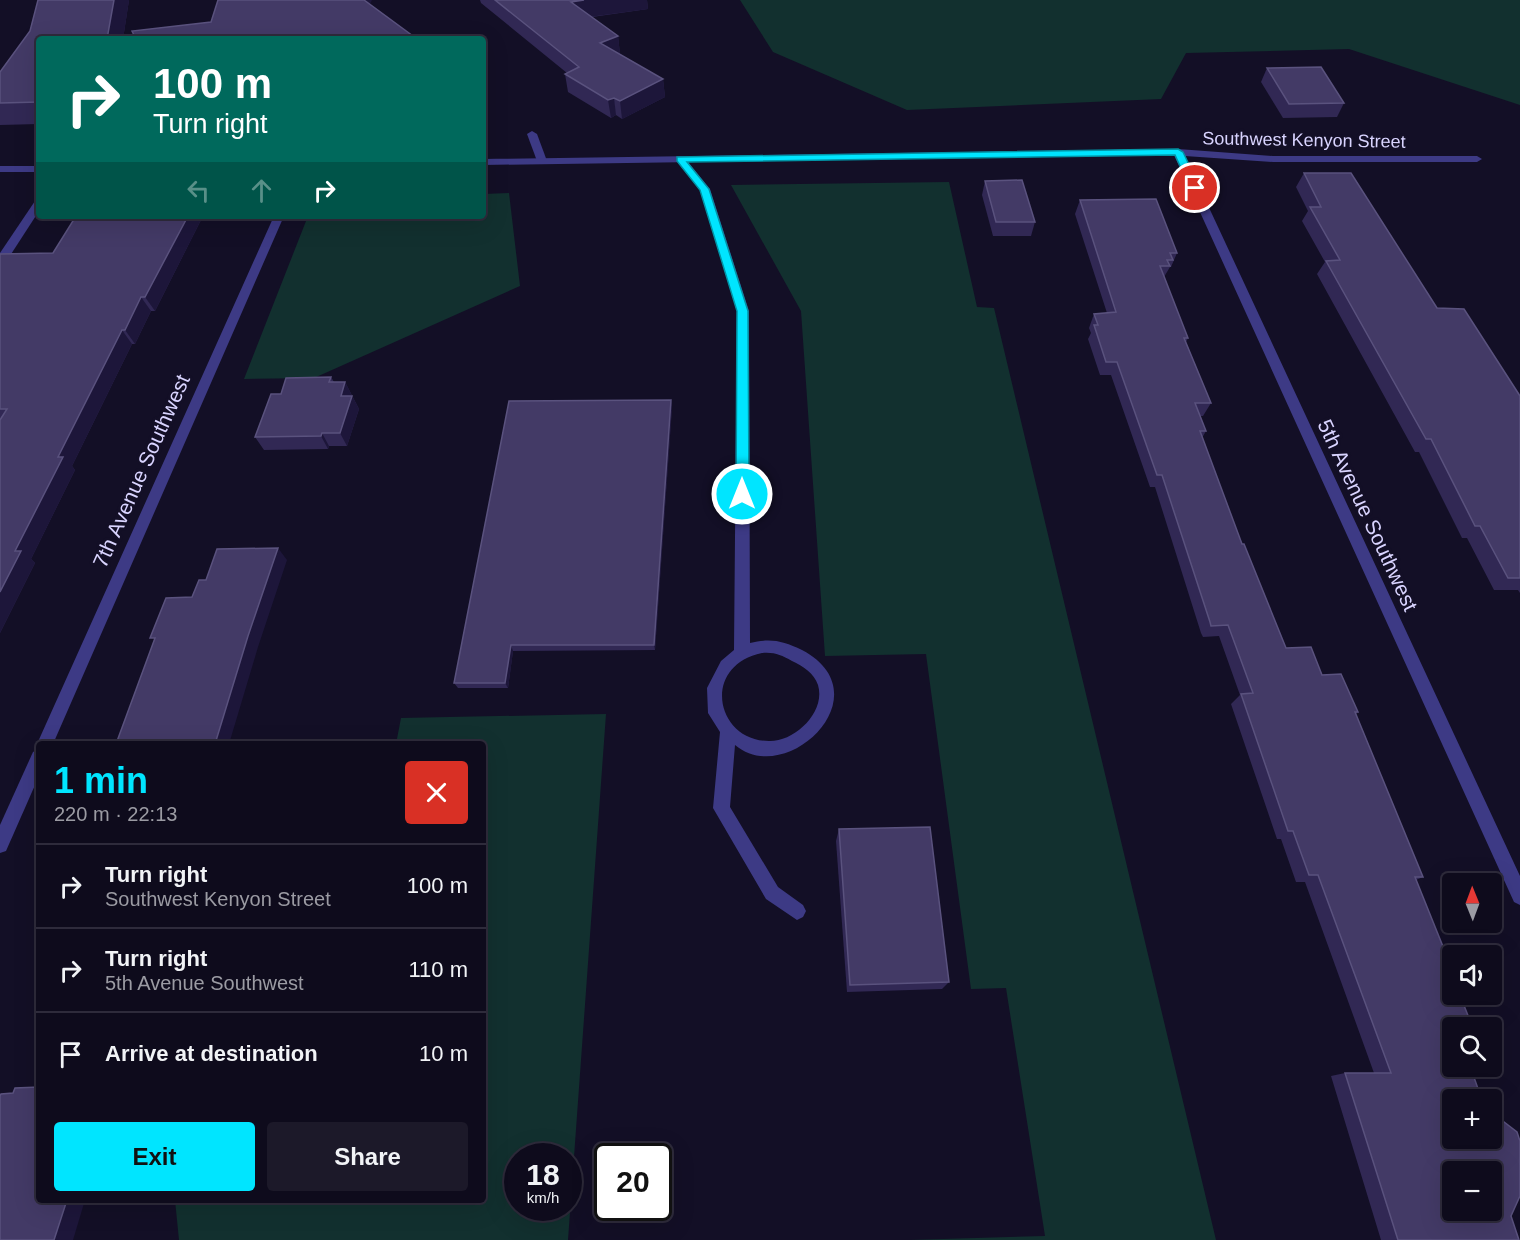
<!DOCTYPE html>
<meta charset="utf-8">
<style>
body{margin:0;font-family:Helvetica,sans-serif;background:#1c1929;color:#f1f3f6;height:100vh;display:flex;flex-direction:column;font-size:22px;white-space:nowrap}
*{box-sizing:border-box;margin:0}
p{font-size:20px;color:#9b9ba3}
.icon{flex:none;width:33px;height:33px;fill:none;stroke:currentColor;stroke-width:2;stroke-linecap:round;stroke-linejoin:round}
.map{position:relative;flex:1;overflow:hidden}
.details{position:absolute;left:36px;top:741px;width:450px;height:462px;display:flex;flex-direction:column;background:#0e0b1c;border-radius:6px;box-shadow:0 6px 24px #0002,0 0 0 2px #2e2b3b}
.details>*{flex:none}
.top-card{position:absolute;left:36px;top:36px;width:450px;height:183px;border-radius:6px;box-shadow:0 6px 24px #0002,0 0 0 2px #2e2b3b;background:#00695c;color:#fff;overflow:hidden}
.needle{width:39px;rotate:359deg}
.fabs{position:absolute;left:1442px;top:873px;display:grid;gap:12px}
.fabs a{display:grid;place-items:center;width:60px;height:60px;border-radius:6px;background:#0e0b1c;box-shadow:0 6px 24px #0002,0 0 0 2px #2e2b3b;font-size:30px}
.speed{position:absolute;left:504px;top:1143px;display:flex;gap:12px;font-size:30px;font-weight:700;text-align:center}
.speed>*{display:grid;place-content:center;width:78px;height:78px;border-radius:50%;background:#0e0b1c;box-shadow:0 6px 24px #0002,0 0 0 2px #2e2b3b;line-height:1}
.speed small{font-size:15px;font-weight:400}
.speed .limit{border:3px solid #111;border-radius:9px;background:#fff;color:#111}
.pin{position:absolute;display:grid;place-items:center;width:51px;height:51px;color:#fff;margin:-26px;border:3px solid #fff;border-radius:50%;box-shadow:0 2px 6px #0007}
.me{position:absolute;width:66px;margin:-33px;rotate:0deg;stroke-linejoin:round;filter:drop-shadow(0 0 4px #0008)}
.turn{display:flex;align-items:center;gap:21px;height:126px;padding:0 18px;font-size:27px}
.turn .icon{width:78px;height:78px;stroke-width:2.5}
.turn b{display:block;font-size:42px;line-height:51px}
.lanes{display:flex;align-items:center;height:57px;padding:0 18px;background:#0003;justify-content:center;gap:30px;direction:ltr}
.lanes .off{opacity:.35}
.round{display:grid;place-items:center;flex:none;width:63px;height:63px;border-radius:6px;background:#1c1929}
.overview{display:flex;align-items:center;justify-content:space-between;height:102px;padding:0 18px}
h1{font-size:36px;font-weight:700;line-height:45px;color:#00e5ff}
.primary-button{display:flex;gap:12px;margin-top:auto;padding:12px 18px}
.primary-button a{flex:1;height:69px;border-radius:6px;background:#00e5ff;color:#111;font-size:24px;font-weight:700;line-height:69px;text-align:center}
.primary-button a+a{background:#1c1929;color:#f1f3f6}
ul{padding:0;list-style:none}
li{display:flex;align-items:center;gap:18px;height:84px;padding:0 18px;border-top:2px solid #2e2b3b}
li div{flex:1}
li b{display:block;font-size:22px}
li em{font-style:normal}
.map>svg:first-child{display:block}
.green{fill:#12302f;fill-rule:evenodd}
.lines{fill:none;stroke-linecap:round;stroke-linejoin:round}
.service{fill:#3d3a85;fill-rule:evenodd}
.minor{fill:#3d3a85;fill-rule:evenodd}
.wall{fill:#312854}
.shaded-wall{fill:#1d163a}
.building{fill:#433a66;stroke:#5a527e;stroke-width:1.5;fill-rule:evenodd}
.route{fill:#00e5ff;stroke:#0095a6;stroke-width:1.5}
.labels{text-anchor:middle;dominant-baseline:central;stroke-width:6;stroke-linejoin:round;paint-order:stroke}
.far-street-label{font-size:18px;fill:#d9d4ff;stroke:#130f26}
.street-label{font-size:21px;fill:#d9d4ff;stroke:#130f26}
</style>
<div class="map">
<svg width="1520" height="1240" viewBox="0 0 1520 1240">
<rect width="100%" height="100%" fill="#130f26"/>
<g class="green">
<polygon points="740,0 1520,0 1520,105 1349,49 1186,53 1161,99 907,110 773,52"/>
<polygon points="949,182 977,307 994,308 1216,1240 909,1240 1045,1236 1006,988 971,989 926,654 825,656 801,311 731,185"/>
<polygon points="509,193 520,286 314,378 244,379 308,216 483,216 483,194"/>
<path d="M606,714L568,1240H179L175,1200H483V744H396L401,718ZM518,1156H568V1208H518Z"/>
</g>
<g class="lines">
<g class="service">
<polygon points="532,131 537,134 547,161 546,163 537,161 527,134"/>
<path d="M680,156L684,157L710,189L749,311L750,643C771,638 783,641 802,650C885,694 787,789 735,745L730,807L778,887L803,905L806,911L803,917L797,920L766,899L713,808L720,732L708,713L707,688L721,661L734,650L737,311L700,190L675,159ZM762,653C775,652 781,655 792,661C803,666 814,673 818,685C826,712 795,741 770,741C716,742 700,666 762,653Z"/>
<polygon points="39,200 39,211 4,265 0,266 0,253 35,201"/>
</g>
<g class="minor">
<polygon points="1178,149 1273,156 1477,156 1482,159 1477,162 1273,162 1185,156 1520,876 1520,905 1514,902 1174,155 483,165 483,159"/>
<rect x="0" y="166" width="39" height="6"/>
<polygon points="274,216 284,216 53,744 39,744 39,749 37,744"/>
<polygon points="39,749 39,776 6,851 0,853 0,825 33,752"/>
</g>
</g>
<g class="wall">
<polygon points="129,0 123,39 39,39 39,124 0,125 0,72 30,31"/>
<polygon points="480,0 647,0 648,9 592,17 618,36 620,54 663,79 665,97 622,119 616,115 611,118 568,92 565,74 567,73 481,3"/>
<polygon points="1267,68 1344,103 1337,117 1283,118 1261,82"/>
<polygon points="1304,173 1437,308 1520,396 1520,593 1518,590 1494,590 1467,538 1462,538 1419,452 1415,452 1317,274 1325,262 1302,221 1308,211 1296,187"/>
<polygon points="985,181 1035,222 1031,236 993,236 982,195"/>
<polygon points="1080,200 1177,253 1171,267 1170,267 1164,277 1188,338 1186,342 1211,403 1203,416 1200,416 1206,431 1202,438 1242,544 1286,648 1322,675 1358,712 1356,714 1423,877 1416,880 1464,998 1461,999 1452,1028 1511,1216 1519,1240 1381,1240 1331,1076 1345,1073 1374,1073 1305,882 1296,882 1281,839 1277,839 1231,704 1240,695 1219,636 1203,637 1201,633 1155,487 1150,487 1111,375 1100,375 1088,339 1091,333 1089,328 1094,314 1107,313 1075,214"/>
<polygon points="76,216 203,216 155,311 151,311 135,344 132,344 72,466 75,470 31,559 35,563 0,633 0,254 53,253"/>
<polygon points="331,377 334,382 345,382 359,409 347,446 329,446 328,449 264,450 255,437 281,394"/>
<polygon points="671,400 672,407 655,650 513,651 508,688 458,688 454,683"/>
<polygon points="839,829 949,982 942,989 847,992 836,841"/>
</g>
<g class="shaded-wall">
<polygon points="114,0 129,0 123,39 107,39"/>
<polygon points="364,0 372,0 367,10"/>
<polygon points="584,0 647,0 648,9 574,19 571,2"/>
<polygon points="618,36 620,54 603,61 600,43"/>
<polygon points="663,79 665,97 622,119 620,101"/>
<polygon points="483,93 485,102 483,103"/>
<polygon points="614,98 616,115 611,118 608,100"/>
<polygon points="188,216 203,216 155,311 145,297"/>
<polygon points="141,297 151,311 135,344 125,330"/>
<polygon points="122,330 132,344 72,466 75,470 31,559 35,563 0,633 0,592 15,551 58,457"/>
<polygon points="345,382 359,409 347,446 340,433 341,396"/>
<polygon points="671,400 672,407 655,650 654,645"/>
<polygon points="322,433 329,446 328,449 321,436"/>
<polygon points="278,548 287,560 258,647 229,744 215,744 248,636"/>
<polygon points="511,645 513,651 508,688 505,683"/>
<polygon points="67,1200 85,1200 73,1240 54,1240"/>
</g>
<g class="building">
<polygon points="38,0 114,0 107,39 39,39 39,102 0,103 0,72 30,31"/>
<polygon points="218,0 364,0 417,39 136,39 132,31 211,22"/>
<polygon points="495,0 584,0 571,2 618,36 600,43 663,79 620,101 614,98 608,100 565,74 579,67"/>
<polygon points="1321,67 1344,103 1289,104 1267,68"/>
<polygon points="1304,173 1351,173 1437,308 1464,309 1520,396 1520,578 1508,578 1480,526 1475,526 1431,439 1426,439 1326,261 1340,260 1310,207 1321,207"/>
<polygon points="1022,180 1035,222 996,222 985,181"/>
<path d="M1156,199L1177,253H1170L1173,260H1167L1170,266H1160L1188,338H1184L1211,403H1195L1206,431H1200L1242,544H1244L1286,648L1311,647L1322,675L1341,674L1358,712H1355L1423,877H1415L1452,969V994H1462L1464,998H1461L1473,1028H1452V1066H1470L1482,1100H1452V1138H1491V1112L1517,1132L1520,1141V1196L1511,1216L1519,1240H1398L1345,1073H1391L1318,875H1309L1293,831H1288L1241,694L1253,693L1228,625L1211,626L1210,622L1162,475H1157L1117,362H1106L1094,325H1098L1094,314L1116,312L1080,200ZM1452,1172H1491V1210H1452Z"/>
<polygon points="76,216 188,216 145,297 141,297 125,330 122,330 58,457 63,457 15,551 21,551 0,592 0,420 7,409 0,409 0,254 53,253"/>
<polygon points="331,377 329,382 345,382 341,396 352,396 340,433 322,433 321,436 255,437 271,394 281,394 286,378"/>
<polygon points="671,400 654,645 511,645 505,683 454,683 509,401"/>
<polygon points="278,548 248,636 215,744 116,744 155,638 150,638 166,598 192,597 199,580 206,580 217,549"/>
<polygon points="930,827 949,982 850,985 839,829"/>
<polygon points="39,1087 39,1200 67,1200 54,1240 0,1240 0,1096 1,1094 13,1093 15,1088"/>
</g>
<polygon class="route" points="1178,149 1183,152 1200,188 1198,190 1190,188 1175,155 687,162 709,189 748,311 749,494 742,498 738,497 736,494 737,311 700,190 677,161 677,157"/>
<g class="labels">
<g class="far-street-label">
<text transform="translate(1304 140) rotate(1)">Southwest Kenyon Street</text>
</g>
<g class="street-label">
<text transform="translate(141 471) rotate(-66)">7th Avenue Southwest</text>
<text transform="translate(1368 515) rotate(65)">5th Avenue Southwest</text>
</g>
</g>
</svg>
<div class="fabs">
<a><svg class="needle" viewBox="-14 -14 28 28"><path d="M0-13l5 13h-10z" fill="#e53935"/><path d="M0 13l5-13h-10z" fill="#9b9ba3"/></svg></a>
<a><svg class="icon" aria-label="sound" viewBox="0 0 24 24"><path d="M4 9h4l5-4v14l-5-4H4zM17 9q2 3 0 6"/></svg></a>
<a><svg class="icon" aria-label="search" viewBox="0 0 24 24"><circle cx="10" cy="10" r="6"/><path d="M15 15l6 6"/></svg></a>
<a>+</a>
<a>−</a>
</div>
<div class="speed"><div>18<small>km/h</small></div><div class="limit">20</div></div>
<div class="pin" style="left:1195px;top:188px;background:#d93025"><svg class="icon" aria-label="arrive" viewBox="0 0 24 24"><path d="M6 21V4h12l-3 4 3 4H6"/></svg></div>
<svg class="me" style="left:742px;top:494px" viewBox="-20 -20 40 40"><circle r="17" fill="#00e5ff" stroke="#fff" stroke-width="3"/><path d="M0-11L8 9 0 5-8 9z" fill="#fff"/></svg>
<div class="top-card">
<div class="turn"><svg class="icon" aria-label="right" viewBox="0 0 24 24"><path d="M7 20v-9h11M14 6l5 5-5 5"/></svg><div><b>100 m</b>Turn right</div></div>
<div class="lanes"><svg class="icon off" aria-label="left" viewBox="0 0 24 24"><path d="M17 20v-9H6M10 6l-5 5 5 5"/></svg><svg class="icon off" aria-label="ahead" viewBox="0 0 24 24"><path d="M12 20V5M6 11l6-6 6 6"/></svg><svg class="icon" aria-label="right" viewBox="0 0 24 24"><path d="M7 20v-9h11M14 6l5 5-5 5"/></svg></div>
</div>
<section class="details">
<div class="overview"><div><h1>1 min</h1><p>220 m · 22:13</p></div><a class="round" style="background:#d93025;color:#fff"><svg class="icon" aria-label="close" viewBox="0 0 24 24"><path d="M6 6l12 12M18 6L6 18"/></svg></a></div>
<ul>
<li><svg class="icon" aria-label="right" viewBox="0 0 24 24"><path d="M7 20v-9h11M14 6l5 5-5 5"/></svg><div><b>Turn right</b><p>Southwest Kenyon Street</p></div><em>100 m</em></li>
<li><svg class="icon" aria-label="right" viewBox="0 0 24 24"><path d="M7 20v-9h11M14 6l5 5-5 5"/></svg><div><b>Turn right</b><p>5th Avenue Southwest</p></div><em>110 m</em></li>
<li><svg class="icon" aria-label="arrive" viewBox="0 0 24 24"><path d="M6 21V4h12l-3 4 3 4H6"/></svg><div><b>Arrive at destination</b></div><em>10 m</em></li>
</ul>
<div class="primary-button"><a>Exit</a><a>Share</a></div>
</section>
</div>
